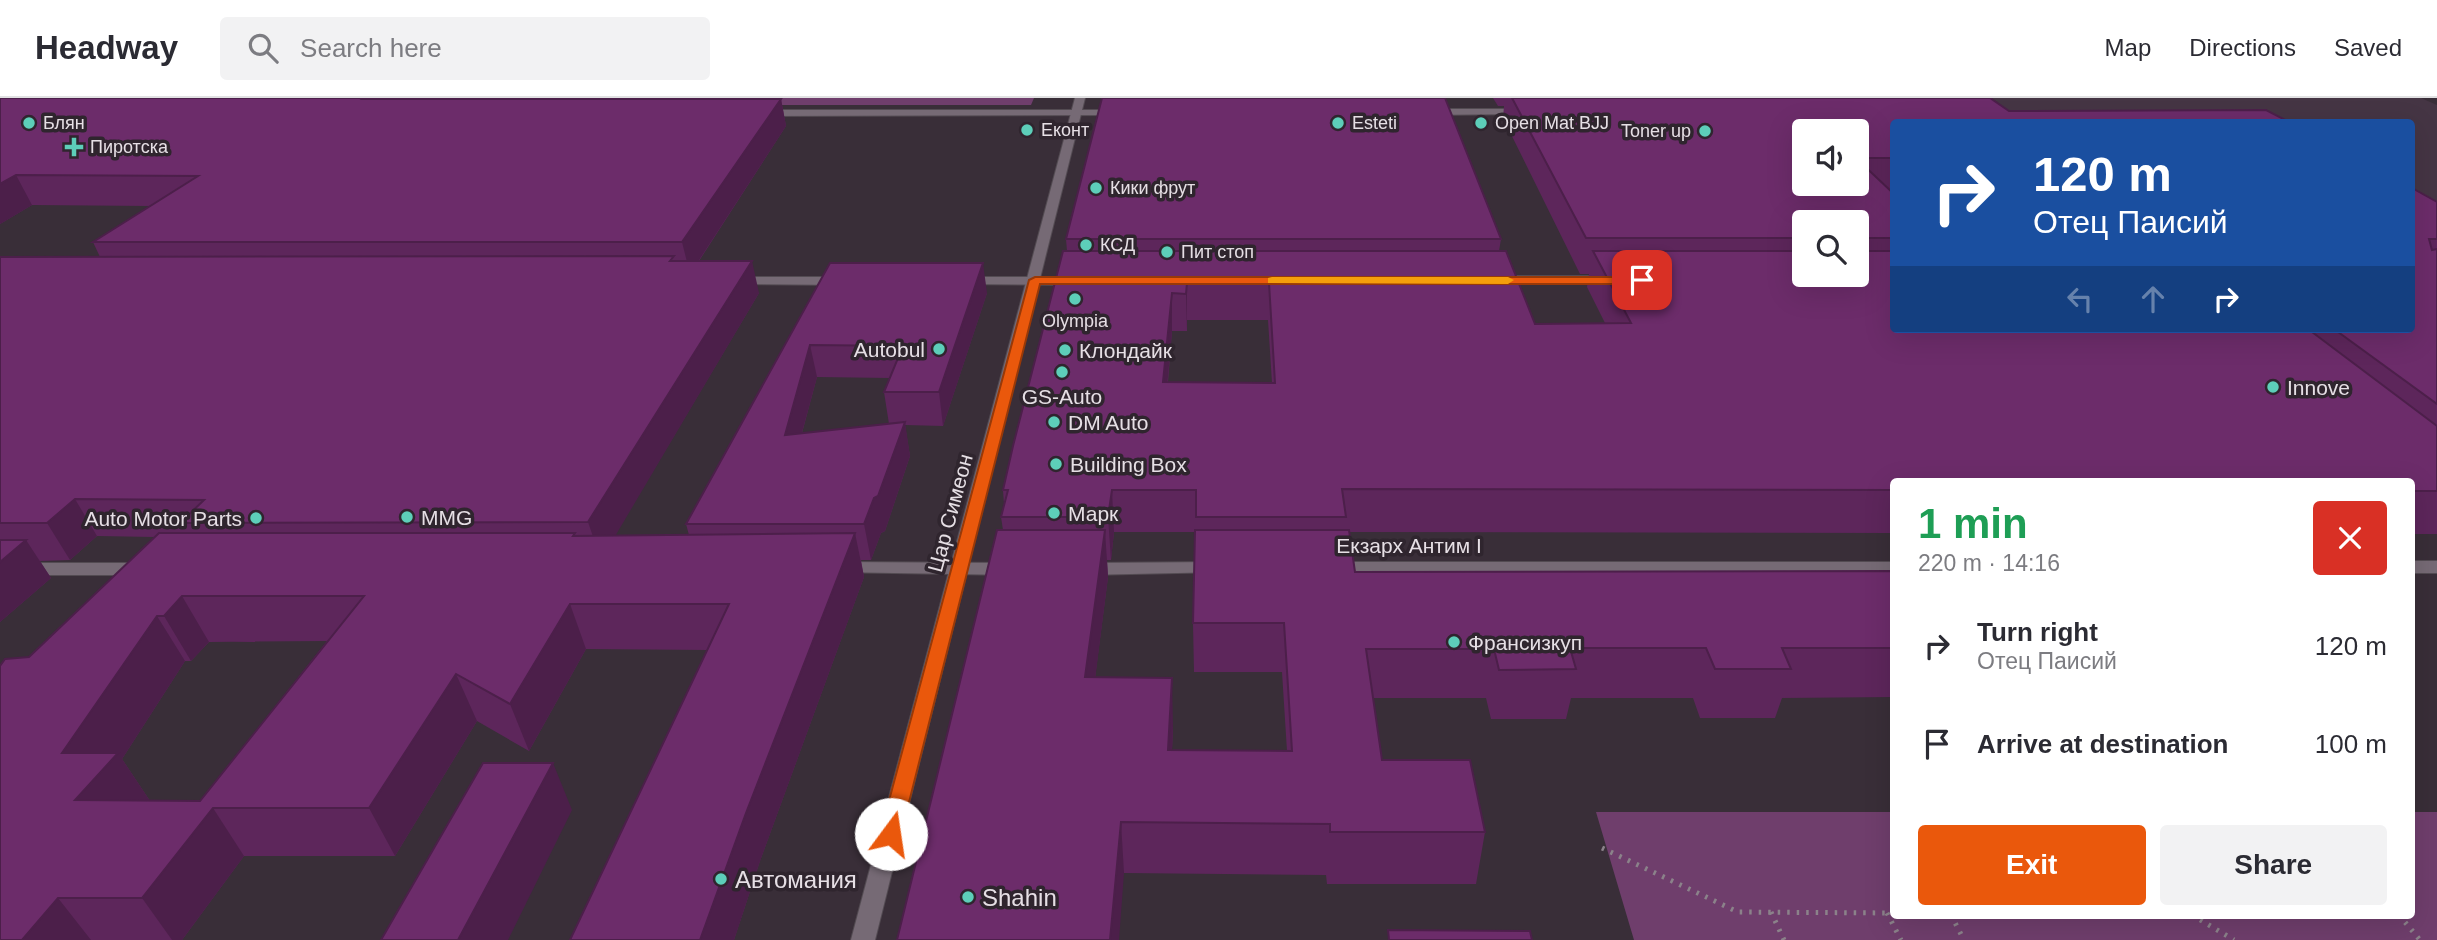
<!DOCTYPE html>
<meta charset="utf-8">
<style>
body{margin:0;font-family:Arial,sans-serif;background:#f2f2f3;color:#2b2b33;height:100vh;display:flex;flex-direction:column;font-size:26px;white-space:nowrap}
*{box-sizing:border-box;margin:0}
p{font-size:23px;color:#7c7c81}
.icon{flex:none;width:38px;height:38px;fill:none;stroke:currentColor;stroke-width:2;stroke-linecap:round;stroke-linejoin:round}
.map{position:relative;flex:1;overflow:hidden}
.side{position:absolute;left:1890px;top:380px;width:525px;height:441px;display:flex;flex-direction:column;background:#fff;border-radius:7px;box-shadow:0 7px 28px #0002}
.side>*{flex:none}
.guide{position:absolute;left:1890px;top:21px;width:525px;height:214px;border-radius:7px;box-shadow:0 7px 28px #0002;background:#1a4fa0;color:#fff;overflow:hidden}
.controls{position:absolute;left:1792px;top:21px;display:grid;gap:14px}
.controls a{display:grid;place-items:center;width:77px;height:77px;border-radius:7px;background:#fff;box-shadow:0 7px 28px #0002;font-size:35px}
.pin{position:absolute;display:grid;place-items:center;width:60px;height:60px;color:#fff;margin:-30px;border-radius:14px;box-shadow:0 4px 10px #0006}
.me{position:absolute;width:77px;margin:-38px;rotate:14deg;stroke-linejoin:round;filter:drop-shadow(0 0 5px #0008)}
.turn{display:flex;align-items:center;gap:24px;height:147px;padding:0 28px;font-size:32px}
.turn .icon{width:91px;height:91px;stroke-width:2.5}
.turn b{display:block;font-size:49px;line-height:60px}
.lanes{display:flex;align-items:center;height:66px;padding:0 28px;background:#0003;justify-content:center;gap:35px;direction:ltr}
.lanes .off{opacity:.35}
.round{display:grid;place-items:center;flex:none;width:74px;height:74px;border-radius:7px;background:#f2f2f3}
.summary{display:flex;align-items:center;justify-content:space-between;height:119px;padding:0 28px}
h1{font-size:42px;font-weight:600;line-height:52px;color:#1e9e55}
.cta{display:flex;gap:14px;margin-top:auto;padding:14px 28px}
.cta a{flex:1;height:80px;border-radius:7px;background:#ea580c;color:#fff;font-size:28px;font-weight:600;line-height:80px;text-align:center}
.cta a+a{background:#f2f2f3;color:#2b2b33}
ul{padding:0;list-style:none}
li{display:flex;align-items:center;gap:21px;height:98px;padding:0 28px}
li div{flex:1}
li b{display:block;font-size:26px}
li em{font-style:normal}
header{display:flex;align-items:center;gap:42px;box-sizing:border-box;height:98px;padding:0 35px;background:#fff;border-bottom:2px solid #e1e1e2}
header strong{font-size:33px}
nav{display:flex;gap:38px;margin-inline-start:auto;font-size:24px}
.search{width:490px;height:63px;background:#f2f2f3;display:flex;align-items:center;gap:18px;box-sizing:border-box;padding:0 24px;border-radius:7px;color:#7c7c81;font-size:26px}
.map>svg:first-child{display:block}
.built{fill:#453544}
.green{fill:#6f3e6c}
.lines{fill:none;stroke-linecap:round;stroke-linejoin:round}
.street-casing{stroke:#534b52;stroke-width:2}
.secondary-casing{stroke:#534b52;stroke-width:2}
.path{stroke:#8b828a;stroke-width:5;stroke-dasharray:2.5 7;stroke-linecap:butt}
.street{fill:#766a75;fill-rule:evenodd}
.secondary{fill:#766a75;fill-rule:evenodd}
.wall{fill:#5d265b;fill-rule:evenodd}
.shaded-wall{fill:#4c1f4a}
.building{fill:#6c2c6a;stroke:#4c1f4a;stroke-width:2;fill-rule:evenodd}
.route{fill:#ea580c;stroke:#983908;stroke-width:2}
.slow{fill:#f59e0b}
.poi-dot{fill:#5dceb9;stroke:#2f252e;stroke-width:2.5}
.labels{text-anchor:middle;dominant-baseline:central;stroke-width:7;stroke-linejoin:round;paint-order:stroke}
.far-poi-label{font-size:18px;fill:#e6dfe5;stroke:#2f252e;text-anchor:start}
.poi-label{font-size:21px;fill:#e6dfe5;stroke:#2f252e;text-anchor:start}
.street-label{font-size:21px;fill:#e6dfe5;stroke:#2f252e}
.near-poi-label{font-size:24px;fill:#e6dfe5;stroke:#2f252e;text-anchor:start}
</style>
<header>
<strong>Headway</strong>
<div class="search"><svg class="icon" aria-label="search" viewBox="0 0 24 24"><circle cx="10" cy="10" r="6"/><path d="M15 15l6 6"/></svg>Search here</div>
<nav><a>Map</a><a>Directions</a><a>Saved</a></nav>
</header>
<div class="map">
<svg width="2437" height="842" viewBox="0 0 2437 842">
<rect width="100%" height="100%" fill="#392e38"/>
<polygon class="built" points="1992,0 2421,0 2437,7 2437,161 2412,161 2412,24 2024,24"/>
<g class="green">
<polygon points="412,0 1034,0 1031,7 401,7"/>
<polygon points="1596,714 1893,714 1894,817 2412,817 2412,714 2437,714 2437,842 1634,842"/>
</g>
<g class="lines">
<g class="street-casing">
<g id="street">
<polygon points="1526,11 1530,12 1530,16 1428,17 1423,14 1428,11"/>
<polygon points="1120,12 1124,13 1124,17 759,18 754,15 759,12"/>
<polygon points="1495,178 1610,178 1617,182 1610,186 1490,185 1488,182"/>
<polygon points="735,179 844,179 851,183 844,187 730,186 728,183"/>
<polygon points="963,179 1078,179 1085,183 1078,187 958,186 958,180"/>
<rect x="2412" y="463" width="25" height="12"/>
<polygon points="840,464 1012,465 1021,471 1012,477 834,474 831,470 834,466"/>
<polygon points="1218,464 1224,466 1227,470 1224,474 1085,477 1076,471 1085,465"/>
<polygon points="1330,464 1894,464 1894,476 1324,474 1321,470 1324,466"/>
<polygon points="0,465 144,465 153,471 144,477 0,477"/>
</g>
</g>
<g class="secondary-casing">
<polygon id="secondary" points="1075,0 1085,0 875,842 851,842"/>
</g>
<g class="path">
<polyline points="1602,750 1738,814 1894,815"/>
<polyline points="1771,814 1784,842"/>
<polyline points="1887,815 1901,842"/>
<polyline points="1951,817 1964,842"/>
<polyline points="2192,817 2234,842"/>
<polyline points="2399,817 2420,842"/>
</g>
<use href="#street" class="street"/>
<use href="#secondary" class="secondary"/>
</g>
<g class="wall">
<path d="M0,0L781,1L786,28L699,163L759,195L615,437H689L686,426L830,165L987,195L943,328L905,327L910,358L885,433L881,435L871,462H861L864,479L760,763L734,842H570L708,552L586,551L529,653L477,623L395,758H244L182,842H0L29,559L155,439L97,438L70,462L40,463L51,480L0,524V159H100L93,144L151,108L32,107L0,126ZM817,279L890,280L884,294L889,326L802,335ZM327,543L200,703H150L122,661L185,563H191L209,544Z"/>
<path d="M1493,0H1990L1894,24V93H1890L1894,96V231H2412L2437,104V436H2412V383H1894V435L1349,434L1355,474L1894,473V599L1782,600L1775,620H1700L1693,600H1571L1566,621H1491L1486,600H1373L1382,662L1485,734L1476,786H1327L1326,777L1124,775L1003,432L1001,419L1004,406L1003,392L1067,153L1066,141H1501L1499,153L1535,226L1605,225L1587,189L1589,176H1580L1503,20L1504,8H1498ZM1804,124H1857V177H1804ZM1187,222H1268L1272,285L1168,284L1172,233H1187ZM1114,434H1195L1193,525L1194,574H1282L1287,653L1172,652L1173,630L1095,580L1108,479L1107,462H1111Z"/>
</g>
<g class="shaded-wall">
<polygon points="781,1 786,28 690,176 682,144"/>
<polygon points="16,77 32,107 0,126 0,86"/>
<polygon points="752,163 759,195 601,462 588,424"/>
<polygon points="983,165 987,195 943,328 939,294"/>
<polygon points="1187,185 1187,233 1186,196"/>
<polygon points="1172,195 1172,233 1164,324 1163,284"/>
<polygon points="810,247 817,279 792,371 785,337"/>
<polygon points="905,324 910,358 885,433 881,435 871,462 864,426"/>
<polygon points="1112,392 1114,434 1111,462 1108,419"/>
<polygon points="75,401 97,438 70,462 47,425"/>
<polygon points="1105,432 1108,479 1089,629 1085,579"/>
<polygon points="855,435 864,479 760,763 734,842 700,842 746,715"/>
<polygon points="26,442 51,480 0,524 0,464"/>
<polygon points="182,498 209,544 191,563 164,518"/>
<polygon points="570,506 586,551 529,653 510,606"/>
<polygon points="157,518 185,563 122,661 150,703 75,702 62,655"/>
<polygon points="456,576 477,623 395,758 369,710"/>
<polygon points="1172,580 1173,630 1170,703 1168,652"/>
<polygon points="553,665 572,712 508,842 458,842"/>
<polygon points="213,710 244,758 182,842 172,842 142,800"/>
<polygon points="1121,724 1124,775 1119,842 1110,842"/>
<polygon points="58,800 91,842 22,842"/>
</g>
<g class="building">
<polygon points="0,0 363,0 362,1 781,1 682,144 93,144 198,78 16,77 0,86"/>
<polygon points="1102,0 1445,0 1501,141 1066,141"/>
<polygon points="1512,0 1990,0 2009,13 2266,12 2289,24 1894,24 1894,60 1857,60 1857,33 1804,33 1804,86 1857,86 1857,61 1894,96 1894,140 1857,140 1857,124 1804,124 1804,140 1586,140"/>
<polygon points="2412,90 2437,104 2437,141 2429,141 2432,152 2437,151 2437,306 2334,231 2412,231"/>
<path d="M1063,153H1506L1535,226L1631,225L1593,153H1804V177H1857V153H1894V231H2308L2437,328V393H2412V383H1894V392L1342,391L1346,419H1196V392H1112L1108,419H1001L1008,392H1003L1013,348ZM1187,185H1269L1275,285L1163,284L1172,195L1186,196Z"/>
<polygon points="674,158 670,163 752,163 588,424 180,425 204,402 75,401 47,425 0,425 0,159"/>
<polygon points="830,165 983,165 939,294 884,294 903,248 810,247 785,337 905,324 878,398 874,400 864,426 686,426"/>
<polygon points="997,432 1105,432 1085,579 1172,580 1168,652 1292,653 1284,525 1193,525 1195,432 1349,432 1355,474 1894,473 1894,550 1782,550 1791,571 1715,571 1706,550 1570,550 1576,571 1499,572 1494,551 1366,551 1382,662 1470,662 1485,734 1330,734 1330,726 1121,724 1110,842 897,842"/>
<path d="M159,435H575L573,438L855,435L746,715L700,842H570L729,506H570L510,606L456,576L369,710H213L142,800H58L22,842H0V568L5,561L29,559ZM182,498H364L200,703L75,702L118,655H62L157,518H164Z"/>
<polygon points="0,442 26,442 0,464"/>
<polygon points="483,665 553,665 458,842 381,842"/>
<polygon points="1388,832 1530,833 1532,842 1389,842"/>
</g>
<polygon class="route" points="1035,179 1642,179 1648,182 1642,186 1040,186 901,736 898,742 883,742 880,736 1029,182"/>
<polygon class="slow" points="1272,179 1508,179 1514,182 1508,186 1268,185 1268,180"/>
<g class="poi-dot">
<circle cx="29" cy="25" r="7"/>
<circle cx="1338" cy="25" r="7"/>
<circle cx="1481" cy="25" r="7"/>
<circle cx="1027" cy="32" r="7"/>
<circle cx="1705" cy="33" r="7"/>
<path d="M70.5 38.5h7v7h7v7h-7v7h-7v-7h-7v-7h7z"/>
<circle cx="1096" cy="90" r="7"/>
<circle cx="1086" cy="147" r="7"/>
<circle cx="1167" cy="154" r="7"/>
<circle cx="1075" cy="201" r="7"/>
<circle cx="939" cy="251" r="7"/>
<circle cx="1065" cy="252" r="7"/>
<circle cx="1062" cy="274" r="7"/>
<circle cx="2273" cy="289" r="7"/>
<circle cx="1054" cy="324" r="7"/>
<circle cx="1056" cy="366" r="7"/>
<circle cx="1054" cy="415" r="7"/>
<circle cx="407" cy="419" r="7"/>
<circle cx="256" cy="420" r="7"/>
<circle cx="1454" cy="544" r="7"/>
<circle cx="721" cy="781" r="7"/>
<circle cx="968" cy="799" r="7"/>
</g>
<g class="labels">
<g class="far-poi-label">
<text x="43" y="25">Блян</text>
<text x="1352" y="25">Esteti</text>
<text x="1495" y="25">Open Mat BJJ</text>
<text x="1041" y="32">Еконт</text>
<text x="1691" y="33" text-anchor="end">Toner up</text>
<text x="90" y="49">Пиротска</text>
<text x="1110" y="90">Кики фрут</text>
<text x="1100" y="147">КСД</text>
<text x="1181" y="154">Пит стоп</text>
<text x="1075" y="223" text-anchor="middle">Olympia</text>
</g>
<g class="poi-label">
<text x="925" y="251" text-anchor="end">Autobul</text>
<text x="1079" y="252">Клондайк</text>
<text x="2287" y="289">Innove</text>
<text x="1062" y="298" text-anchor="middle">GS-Auto</text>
<text x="1068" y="324">DM Auto</text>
<text x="1070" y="366">Building Box</text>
<text x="1068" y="415">Марк</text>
<text x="421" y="419">MMG</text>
<text x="242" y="420" text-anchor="end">Auto Motor Parts</text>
<text x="1468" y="544">Франсизкуп</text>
</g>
<g class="street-label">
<text transform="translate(950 415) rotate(-75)">Цар Симеон</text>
<text x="1409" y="447">Екзарх Антим I</text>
</g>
<g class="near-poi-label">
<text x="735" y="781">Автомания</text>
<text x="982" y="799">Shahin</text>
</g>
</g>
</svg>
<div class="controls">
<a><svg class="icon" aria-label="sound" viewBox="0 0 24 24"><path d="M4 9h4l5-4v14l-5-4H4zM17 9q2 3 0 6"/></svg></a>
<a><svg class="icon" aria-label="search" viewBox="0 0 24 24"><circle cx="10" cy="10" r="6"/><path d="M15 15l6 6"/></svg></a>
</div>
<div class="pin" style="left:1642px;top:182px;background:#d93025"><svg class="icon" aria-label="arrive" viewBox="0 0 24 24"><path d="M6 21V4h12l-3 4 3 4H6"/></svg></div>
<svg class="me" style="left:891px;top:736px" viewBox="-20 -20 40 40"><circle r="19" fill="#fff"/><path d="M0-13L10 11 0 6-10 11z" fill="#ea580c"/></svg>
<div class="guide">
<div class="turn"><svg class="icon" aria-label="right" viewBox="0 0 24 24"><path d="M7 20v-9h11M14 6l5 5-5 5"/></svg><div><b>120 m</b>Отец Паисий</div></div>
<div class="lanes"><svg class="icon off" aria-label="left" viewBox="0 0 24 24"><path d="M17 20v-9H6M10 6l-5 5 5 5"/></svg><svg class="icon off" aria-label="ahead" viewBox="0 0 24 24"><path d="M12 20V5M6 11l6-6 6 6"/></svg><svg class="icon" aria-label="right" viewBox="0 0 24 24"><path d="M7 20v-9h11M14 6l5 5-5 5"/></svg></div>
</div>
<section class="side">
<div class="summary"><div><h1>1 min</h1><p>220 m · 14:16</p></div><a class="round" style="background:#d93025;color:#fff"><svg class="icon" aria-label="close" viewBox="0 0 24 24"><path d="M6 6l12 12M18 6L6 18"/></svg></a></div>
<ul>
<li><svg class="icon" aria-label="right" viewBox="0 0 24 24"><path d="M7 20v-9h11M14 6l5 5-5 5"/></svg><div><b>Turn right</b><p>Отец Паисий</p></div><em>120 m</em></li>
<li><svg class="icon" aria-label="arrive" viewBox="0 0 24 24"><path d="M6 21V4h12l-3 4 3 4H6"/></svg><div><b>Arrive at destination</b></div><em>100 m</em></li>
</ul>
<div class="cta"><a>Exit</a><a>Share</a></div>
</section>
</div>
